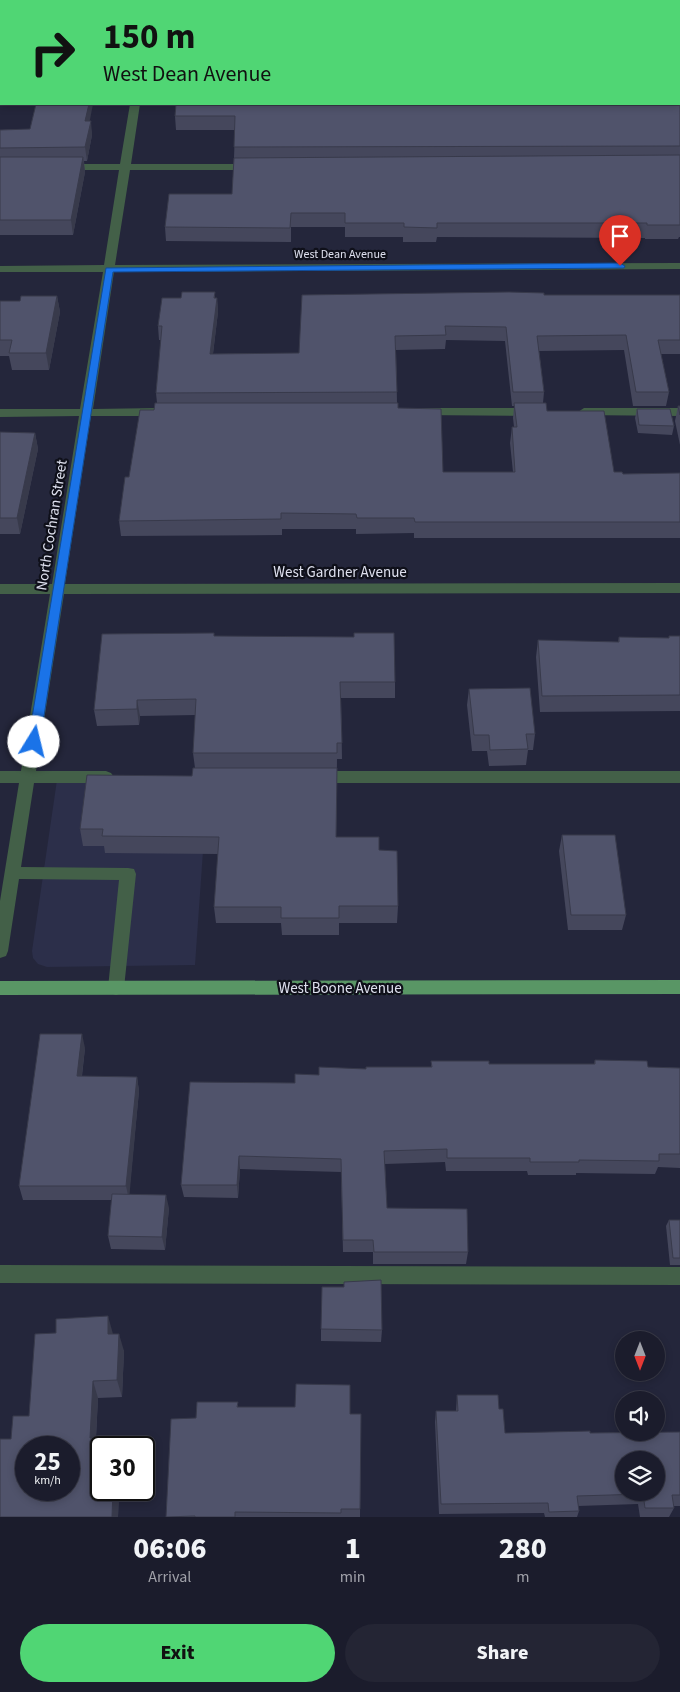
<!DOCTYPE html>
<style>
body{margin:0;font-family:"Source Sans 3",sans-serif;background:#242534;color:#f1f3f6;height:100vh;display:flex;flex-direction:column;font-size:19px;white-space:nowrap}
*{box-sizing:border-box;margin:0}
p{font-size:16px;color:#a0a1a9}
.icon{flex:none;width:28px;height:28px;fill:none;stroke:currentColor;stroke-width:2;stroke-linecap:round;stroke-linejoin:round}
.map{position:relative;height:1517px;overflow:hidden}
.sheet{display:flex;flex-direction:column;background:#1b1c2c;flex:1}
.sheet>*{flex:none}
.hud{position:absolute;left:0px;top:0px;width:680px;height:105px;box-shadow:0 2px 8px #0003,0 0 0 1px #393a48;background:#50d674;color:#111;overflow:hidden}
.needle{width:32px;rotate:180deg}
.tools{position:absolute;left:615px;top:1331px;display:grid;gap:10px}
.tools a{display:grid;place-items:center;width:50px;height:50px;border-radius:50%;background:#1b1c2c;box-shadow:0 2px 8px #0003,0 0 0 1px #393a48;font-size:25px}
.speed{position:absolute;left:15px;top:1436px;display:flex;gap:10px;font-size:25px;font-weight:700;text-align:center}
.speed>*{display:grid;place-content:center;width:65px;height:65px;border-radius:50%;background:#1b1c2c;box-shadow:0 2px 8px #0003,0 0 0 1px #393a48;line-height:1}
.speed small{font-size:12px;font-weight:400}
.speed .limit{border:2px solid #111;border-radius:8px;background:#fff;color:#111}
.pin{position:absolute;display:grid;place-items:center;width:42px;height:42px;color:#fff;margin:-51px -21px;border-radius:50% 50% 50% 0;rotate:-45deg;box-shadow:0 0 5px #0007}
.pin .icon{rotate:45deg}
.me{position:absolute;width:55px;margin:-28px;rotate:9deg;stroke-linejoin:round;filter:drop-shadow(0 0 4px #0008)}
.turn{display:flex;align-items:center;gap:18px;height:105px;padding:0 20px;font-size:22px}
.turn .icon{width:65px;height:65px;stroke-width:2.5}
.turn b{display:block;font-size:35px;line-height:42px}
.eta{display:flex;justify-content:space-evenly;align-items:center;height:85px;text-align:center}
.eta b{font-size:30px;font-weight:800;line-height:35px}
.action{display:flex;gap:10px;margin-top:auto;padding:10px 20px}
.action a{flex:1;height:58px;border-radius:30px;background:#50d674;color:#111;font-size:20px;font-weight:800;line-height:58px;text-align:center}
.action a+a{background:#242534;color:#f1f3f6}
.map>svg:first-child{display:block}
.built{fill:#2c2f4a}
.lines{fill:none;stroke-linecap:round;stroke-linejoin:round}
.minor{fill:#436048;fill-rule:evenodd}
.major{fill:#599665;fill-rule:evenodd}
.wall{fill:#45475c;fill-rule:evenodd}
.shaded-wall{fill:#383a4b}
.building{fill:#50536b;stroke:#383a4b;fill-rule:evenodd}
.route{fill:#1a73e8;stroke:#114b97}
.labels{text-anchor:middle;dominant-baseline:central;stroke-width:4.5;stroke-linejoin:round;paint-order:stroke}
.far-street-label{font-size:12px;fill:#dee0ee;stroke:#0f101a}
.street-label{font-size:15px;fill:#dee0ee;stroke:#0f101a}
</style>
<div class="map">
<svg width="680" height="1517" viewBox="0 0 680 1517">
<rect width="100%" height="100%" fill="#24263b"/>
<polygon class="built" points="57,780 208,780 195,965 47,967 38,964 33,958 32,951"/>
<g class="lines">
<g class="minor">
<rect x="0" y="71" width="1" height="6"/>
<polygon points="130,104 140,104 131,164 253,164 258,167 253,170 130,170 115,265 680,263 680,269 114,272 93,409 159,408 165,412 159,416 91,416 65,584 680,583 680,593 64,594 36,771 106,771 111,773 114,777 111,781 106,783 34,783 21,867 128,868 134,869 136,874 124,988 122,993 116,995 110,993 108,988 119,880 19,879 8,951 6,956 0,958 0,901 19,783 0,783 0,771 21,771 50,594 0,594 0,584 52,584 79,416 0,417 0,409 80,409 103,272 0,272 0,266 104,265 119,170 64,170 59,167 64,164 120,164"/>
<polygon points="422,408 534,408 540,412 534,416 418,415 416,412"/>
<polygon points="584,408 680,408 680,416 580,415 578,412"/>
<polygon points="317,771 680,771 680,783 317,783 312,781 309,777 312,773"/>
<polygon points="0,1265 680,1267 680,1285 0,1283"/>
</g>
<polygon class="major" points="680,980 680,994 0,995 0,981"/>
</g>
<g class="wall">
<polygon points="0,0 1,1 1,53 0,53"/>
<polygon points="680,0 680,237 679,237 678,239 645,239 645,238 437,237 436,242 403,242 403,237 345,237 345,227 291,227 291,242 166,241 165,227 232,194 234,158 235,130 176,130 175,116 679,104"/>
<polygon points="90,121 92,135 87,161 84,161 85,172 73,235 0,235 0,130 30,129"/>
<path d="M215,292V298H217L218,312L213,354L299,353L544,295H680V354H661L669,392L666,406H633L624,350L539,351L544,392L543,403L547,411L614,472L623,474L680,473V538H414V533L356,534V529H282V535L121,536L119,521L129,477L157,403L156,393L161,340H159L158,326L181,298ZM446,340L505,341L512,406H514L513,418L514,427H512L510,443L513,472H443L398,408L397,403L396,350L445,349Z"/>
<polygon points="57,296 60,312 49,370 12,370 9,356 0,356 0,301 20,301"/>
<polygon points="678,406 680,406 680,445 675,421"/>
<polygon points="637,409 674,426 672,435 638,433 635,418"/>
<polygon points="0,432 35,433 38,449 20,534 0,534"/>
<polygon points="214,636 395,682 395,698 341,698 342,759 337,759 336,837 379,850 398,906 397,923 339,923 339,935 282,935 281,923 216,923 214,907 218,854 105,853 104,846 83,846 80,829 192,776 195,768 193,753 196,715 140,716 139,725 97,726 94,710"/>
<polygon points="669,636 680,636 680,711 540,712 536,657 538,640 618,642 619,637 669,638"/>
<polygon points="469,689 535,734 533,750 528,750 526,765 489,766 487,751 472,751 467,705"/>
<polygon points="562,835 626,915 622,930 568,930 559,851"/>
<polygon points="85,1048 82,1076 137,1077 139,1091 129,1194 169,1208 165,1250 111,1249 108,1236 112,1200 23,1200 19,1186"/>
<polygon points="595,1060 648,1067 680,1068 680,1168 658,1167 655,1174 576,1173 576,1175 528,1175 527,1171 446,1171 445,1162 385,1164 387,1208 468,1252 466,1264 373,1264 373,1252 343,1252 341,1172 240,1169 238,1198 184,1197 181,1185 295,1083 319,1075 366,1069 431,1067 431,1061 489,1064 594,1064"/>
<polygon points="669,1220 680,1220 680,1265 670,1265 666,1226"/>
<polygon points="344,1287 382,1330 381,1342 321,1341 321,1329"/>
<polygon points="113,1334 124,1351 122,1397 98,1398 96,1438 115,1438 118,1448 101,1448 101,1490 119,1490 118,1517 0,1517 11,1439 29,1416"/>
<polygon points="457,1395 499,1409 505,1433 590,1433 680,1432 680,1506 674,1506 674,1508 669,1517 640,1517 638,1504 578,1506 579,1511 577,1517 545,1517 544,1513 439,1514 435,1422 436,1411 456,1411"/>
<polygon points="238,1402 238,1407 350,1414 361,1414 360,1517 166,1517 196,1418"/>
</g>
<g class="shaded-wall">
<polygon points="89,104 93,104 87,135 85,121"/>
<polygon points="91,121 92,135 87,161 85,147"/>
<polygon points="83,157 85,172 73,235 71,220"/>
<polygon points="57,296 60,312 49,370 46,353"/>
<polygon points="217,298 218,312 211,369 210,354"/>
<polygon points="35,433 38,449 20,534 17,518"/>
<polygon points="137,700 140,716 139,725 137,709"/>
<polygon points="82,1034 85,1048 80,1090 77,1076"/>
<polygon points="137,1077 139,1091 129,1200 126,1186"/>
<polygon points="239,1156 240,1169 238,1198 237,1185"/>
<polygon points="166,1195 169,1208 165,1250 162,1237"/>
<polygon points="108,1316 113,1334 108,1334"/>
<polygon points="119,1334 124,1351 122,1397 117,1380"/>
<polygon points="93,1381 98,1398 95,1454 90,1438"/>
<polygon points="115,1438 118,1448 115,1448"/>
<polygon points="113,1490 119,1490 118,1517 112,1517"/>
</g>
<g class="building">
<polygon points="0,0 110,0 109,1 1,1 1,39 0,39"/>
<polygon points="187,0 680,0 679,63 680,64 680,146 234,147 235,116 175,116 176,104 679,104 679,1 187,1"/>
<polygon points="36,104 89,104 85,121 91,121 85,147 0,148 0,130 30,129"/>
<polygon points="680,155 680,225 647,225 647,223 437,223 437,228 404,227 404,223 345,223 345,213 291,213 290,228 165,227 169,194 232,194 234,158"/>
<polygon points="0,157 83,157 71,220 0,220"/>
<polygon points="182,292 215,292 214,298 217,298 210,354 299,353 302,295 509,292 544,293 544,295 680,295 680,340 658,340 669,392 636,392 626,335 537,336 544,392 513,392 506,327 445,326 446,335 395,336 397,392 156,393 162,326 158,326 162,298 181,298"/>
<polygon points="21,296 57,296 46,353 9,353 12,340 0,340 0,301 20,301"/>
<polygon points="155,403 398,403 398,408 441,409 443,472 515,472 512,427 517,427 514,403 546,403 547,411 604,411 614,472 622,472 623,474 680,473 680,522 415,522 414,518 357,518 356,514 281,513 281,519 119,521 125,477 129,477 140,410 154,410"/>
<polygon points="678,406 680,406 680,415"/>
<polygon points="637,409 670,409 674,426 639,425"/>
<polygon points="0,432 35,433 17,518 0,518"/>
<polygon points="214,633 214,636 354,637 354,633 394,633 395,682 340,682 342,743 337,743 337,753 193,753 196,699 137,700 137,709 94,710 102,634"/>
<polygon points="669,636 680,636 680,695 542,696 538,640 619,642 619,637 669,638"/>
<polygon points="530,688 535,734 526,734 528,749 490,750 489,735 474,735 469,689"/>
<polygon points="193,768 337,768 336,837 379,837 379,850 397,851 398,906 339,906 339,918 281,918 281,907 214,907 219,837 102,836 103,829 80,829 87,775 192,776"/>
<polygon points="562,835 615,835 626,915 571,915"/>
<polygon points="40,1034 82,1034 77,1076 137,1077 126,1186 19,1186"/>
<polygon points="595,1060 647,1061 648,1067 680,1068 680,1154 659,1154 659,1161 579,1160 579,1162 530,1162 530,1158 447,1158 447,1149 384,1151 387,1208 467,1209 468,1252 374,1252 373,1240 343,1240 341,1159 239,1156 237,1185 181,1185 190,1082 295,1083 295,1074 319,1075 319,1067 366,1069 366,1067 432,1067 431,1061 489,1061 489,1064 595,1064"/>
<polygon points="112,1194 166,1195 162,1237 108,1236"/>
<polygon points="669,1220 680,1220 680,1258 673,1258"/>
<polygon points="381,1280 382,1330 321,1329 322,1287 344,1287 344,1282"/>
<path d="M108,1316V1334H119L117,1380L93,1381L90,1438H115V1448H101V1490H113L112,1517H0V1439H11L13,1416H29L35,1334L56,1333V1319ZM26,1448H69V1490H26Z"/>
<polygon points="296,1384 350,1385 350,1414 361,1414 360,1509 341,1509 341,1513 235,1512 235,1517 195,1517 195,1516 166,1517 171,1419 196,1418 197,1402 238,1402 237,1407 295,1407"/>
<path d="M457,1395H498L499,1409H503L505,1433L590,1431V1433L680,1432V1495H672L674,1508H645L643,1494L577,1496L579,1511L549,1512L548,1503L441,1504L436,1411H458ZM624,1460H656V1492H624Z"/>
</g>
<polygon class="route" points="620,263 625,266 624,268 113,272 40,742 38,745 30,745 28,742 106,268"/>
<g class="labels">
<g class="far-street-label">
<text x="340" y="254">West Dean Avenue</text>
</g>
<g class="street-label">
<text transform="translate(52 525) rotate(-81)">North Cochran Street</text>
<text x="340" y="572">West Gardner Avenue</text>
<text x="340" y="988">West Boone Avenue</text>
</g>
</g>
</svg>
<div class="tools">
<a><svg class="needle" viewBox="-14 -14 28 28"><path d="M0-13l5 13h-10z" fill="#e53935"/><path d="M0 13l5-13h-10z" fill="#a0a1a9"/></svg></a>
<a><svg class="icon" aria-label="sound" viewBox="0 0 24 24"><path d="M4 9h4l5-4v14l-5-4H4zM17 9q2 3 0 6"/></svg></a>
<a><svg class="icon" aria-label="layers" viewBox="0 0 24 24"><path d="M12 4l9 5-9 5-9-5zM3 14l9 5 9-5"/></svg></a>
</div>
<div class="speed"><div>25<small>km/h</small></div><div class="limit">30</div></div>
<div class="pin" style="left:620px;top:266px;background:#d93025"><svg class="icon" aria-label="arrive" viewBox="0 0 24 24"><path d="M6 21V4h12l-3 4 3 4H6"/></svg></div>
<svg class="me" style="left:34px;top:742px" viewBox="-20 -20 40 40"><circle r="19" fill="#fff"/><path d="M0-13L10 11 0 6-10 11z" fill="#1a73e8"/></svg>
<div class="hud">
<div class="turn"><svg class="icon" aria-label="right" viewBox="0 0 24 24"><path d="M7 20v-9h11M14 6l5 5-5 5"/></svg><div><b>150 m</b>West Dean Avenue</div></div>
</div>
</div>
<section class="sheet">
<div class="eta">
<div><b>06:06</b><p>Arrival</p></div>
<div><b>1</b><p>min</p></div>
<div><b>280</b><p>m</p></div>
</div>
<div class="action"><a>Exit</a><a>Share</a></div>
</section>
